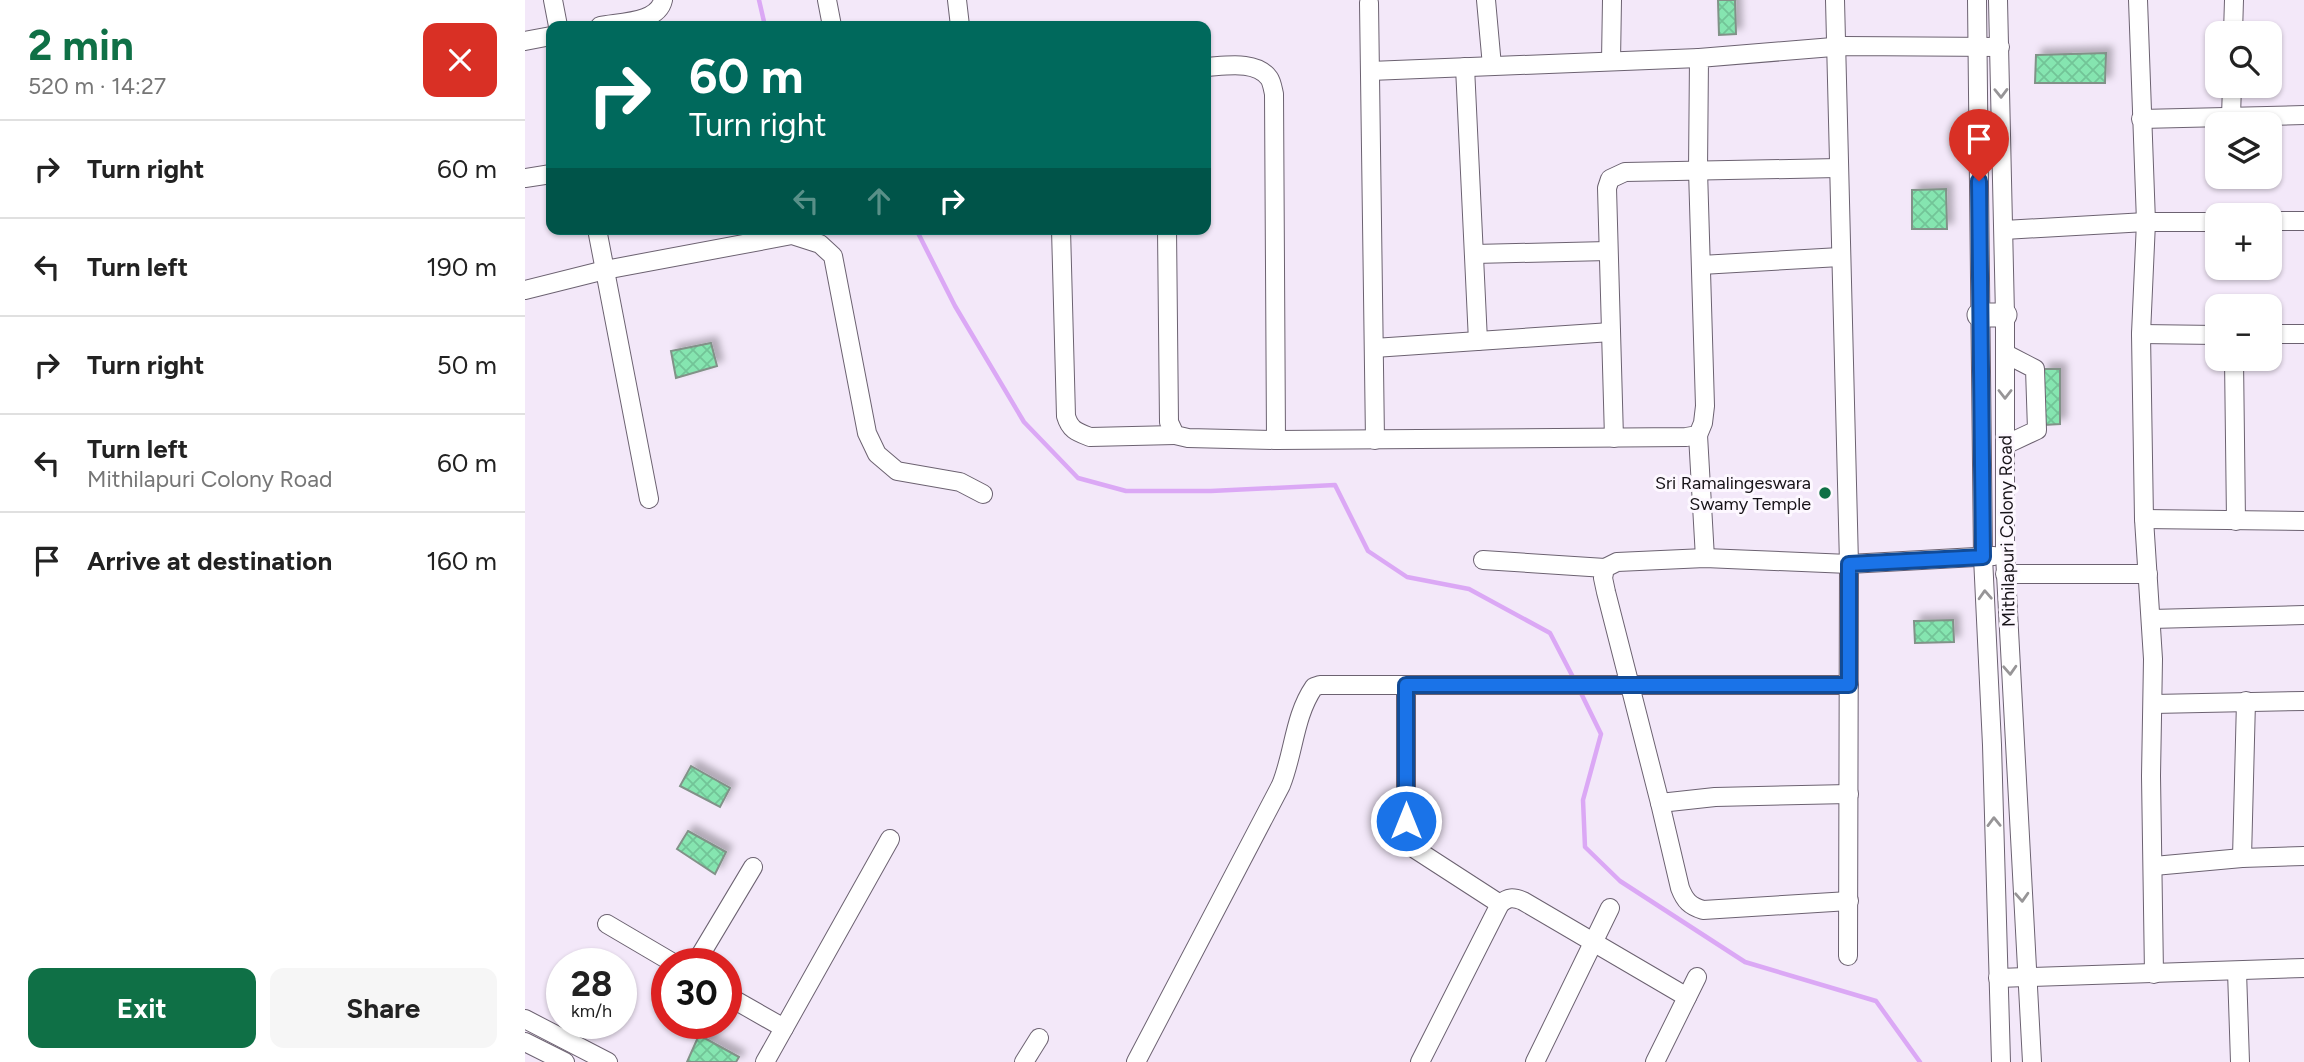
<!DOCTYPE html>
<meta charset="utf-8">
<style>
body{margin:0;font-family:Figtree,sans-serif;background:#f6f6f6;color:#222;height:100vh;display:flex;flex-direction:column;font-size:26px;white-space:nowrap}
*{box-sizing:border-box;margin:0}
p{font-size:23px;color:#767676}
.icon{flex:none;width:38px;height:38px;fill:none;stroke:currentColor;stroke-width:2;stroke-linecap:round;stroke-linejoin:round}
.map{position:relative;flex:1;overflow:hidden}
.details{display:flex;flex-direction:column;background:#fff;width:525px}
.details>*{flex:none}
.top-card{position:absolute;left:21px;top:21px;width:665px;height:214px;border-radius:14px;box-shadow:0 2px 5px #0004;background:#00695c;color:#fff;overflow:hidden}
.tools{position:absolute;left:1680px;top:21px;display:grid;gap:14px}
.tools a{display:grid;place-items:center;width:77px;height:77px;border-radius:14px;background:#fff;box-shadow:0 2px 5px #0004;font-size:35px}
.speed{position:absolute;left:21px;top:948px;display:flex;gap:14px;font-size:35px;font-weight:700;text-align:center}
.speed>*{display:grid;place-content:center;width:91px;height:91px;border-radius:50%;background:#fff;box-shadow:0 2px 5px #0004;line-height:1}
.speed small{font-size:18px;font-weight:400}
.speed .limit{border:10px solid #d22;background:#fff;color:#111}
.pin{position:absolute;display:grid;place-items:center;width:60px;height:60px;color:#fff;margin:-72px -30px;border-radius:50% 50% 50% 0;rotate:-45deg;box-shadow:0 0 7px #0007}
.pin .icon{rotate:45deg}
.me{position:absolute;width:77px;margin:-38px;rotate:0deg;stroke-linejoin:round;filter:drop-shadow(0 0 5px #0008)}
.turn{display:flex;align-items:center;gap:24px;height:147px;padding:0 28px;font-size:32px}
.turn .icon{width:91px;height:91px;stroke-width:2.5}
.turn b{display:block;font-size:49px;line-height:60px}
.lanes{display:flex;align-items:center;height:66px;padding:0 28px;background:#0003;justify-content:center;gap:35px;direction:ltr}
.lanes .off{opacity:.35}
.round{display:grid;place-items:center;flex:none;width:74px;height:74px;border-radius:14px;background:#f6f6f6}
.headline{display:flex;align-items:center;justify-content:space-between;height:119px;padding:0 28px}
h1{font-size:42px;font-weight:700;line-height:52px;color:#0f7046}
.button{display:flex;gap:14px;margin-top:auto;padding:14px 28px}
.button a{flex:1;height:80px;border-radius:14px;background:#0f7046;color:#fff;font-size:28px;font-weight:700;line-height:80px;text-align:center}
.button a+a{background:#f6f6f6;color:#222}
ul{padding:0;list-style:none}
li{display:flex;align-items:center;gap:21px;height:98px;padding:0 28px;border-top:2px solid #e0e0e0}
li div{flex:1}
li b{display:block;font-size:26px}
li em{font-style:normal}
main{display:flex;flex:1;min-height:0}
.map>svg:first-child{display:block}
.lines{fill:none;stroke-linecap:round;stroke-linejoin:round}
.stream{stroke:#dba8f5;stroke-width:4.5}
.building{fill:url(#building-cross-hatch);stroke:#819288;stroke-width:2;filter:url(#shadow)}
.minor-casing{stroke:#6c6271;stroke-width:20}
.major-casing{stroke:#6c6271;stroke-width:25}
.minor{stroke:#fff;stroke-width:18}
.major{stroke:#fff;stroke-width:23}
.oneway{stroke:#979597}
.route-casing{stroke:#114b97;stroke-width:18}
.route{stroke:#1a73e8;stroke-width:12}
.poi-dot{fill:#0f7046;stroke:#fdf8ff;stroke-width:2.5}
.labels{text-anchor:middle;dominant-baseline:central;stroke-width:6;stroke-linejoin:round;paint-order:stroke}
.poi-label{font-size:18px;fill:#171318;stroke:#fdf8ff;text-anchor:end}
.street-label{font-size:18px;fill:#171318;stroke:#fdf8ff}
</style>
<main>
<section class="details">
<div class="headline"><div><h1>2 min</h1><p>520 m · 14:27</p></div><a class="round" style="background:#d93025;color:#fff"><svg class="icon" aria-label="close" viewBox="0 0 24 24"><path d="M6 6l12 12M18 6L6 18"/></svg></a></div>
<ul>
<li><svg class="icon" aria-label="right" viewBox="0 0 24 24"><path d="M7 20v-9h11M14 6l5 5-5 5"/></svg><div><b>Turn right</b></div><em>60 m</em></li>
<li><svg class="icon" aria-label="left" viewBox="0 0 24 24"><path d="M17 20v-9H6M10 6l-5 5 5 5"/></svg><div><b>Turn left</b></div><em>190 m</em></li>
<li><svg class="icon" aria-label="right" viewBox="0 0 24 24"><path d="M7 20v-9h11M14 6l5 5-5 5"/></svg><div><b>Turn right</b></div><em>50 m</em></li>
<li><svg class="icon" aria-label="left" viewBox="0 0 24 24"><path d="M17 20v-9H6M10 6l-5 5 5 5"/></svg><div><b>Turn left</b><p>Mithilapuri Colony Road</p></div><em>60 m</em></li>
<li><svg class="icon" aria-label="arrive" viewBox="0 0 24 24"><path d="M6 21V4h12l-3 4 3 4H6"/></svg><div><b>Arrive at destination</b></div><em>160 m</em></li>
</ul>
<div class="button"><a>Exit</a><a>Share</a></div>
</section>
<div class="map">
<svg width="1779" height="1062" viewBox="0 0 1779 1062">
<defs>
<pattern id="building-cross-hatch" width="8" height="8" patternUnits="userSpaceOnUse" patternTransform="scale(1.75)"><rect width="8" height="8" fill="#85e5b0"/><path d="M0 0l8 8M0 8l8-8" fill="none" stroke="#72c497"/></pattern>
<filter id="shadow"><feDropShadow dx="6" dy="-6" stdDeviation="3.5" flood-color="#0004"/></filter>
</defs>
<rect width="100%" height="100%" fill="#f3e8f9"/>
<g class="lines">
<g class="stream">
<polyline points="234,0 240,26"/>
<polyline points="391,229 430,306 499,422 553,478 601,491 686,491 810,485 843,551 882,577 944,589 1025,633 1050,681"/>
<polyline points="1054,689 1076,734 1058,800 1060,847 1095,881 1220,962 1351,1001 1395,1062"/>
</g>
</g>
<g class="building">
<polygon points="1193,0 1210,0 1211,34 1194,35"/>
<polygon points="1581,53 1580,83 1510,83 1511,55"/>
<polygon points="1421,189 1422,229 1387,229 1387,190"/>
<polygon points="186,343 192,366 151,378 146,351"/>
<polygon points="1518,369 1535,369 1535,424 1519,425"/>
<polygon points="1428,620 1429,642 1390,643 1389,621"/>
<polygon points="166,766 205,788 195,807 155,786"/>
<polygon points="163,831 201,852 190,874 152,849"/>
<polygon points="174,1035 214,1057 211,1062 162,1062"/>
</g>
<g class="lines">
<g class="minor-casing">
<g id="minor">
<polyline points="28,0 33,26"/>
<polyline points="302,0 307,26"/>
<polyline points="432,0 435,26"/>
<polyline points="961,0 967,66"/>
<polyline points="1310,0 1324,564 1323,956"/>
<polyline points="1452,0 1458,557 1467,745 1476,1062"/>
<polyline points="1473,0 1480,315 1480,555 1507,1062"/>
<polyline points="1613,0 1621,222 1616,334 1619,519 1628,659 1626,776 1629,974"/>
<polyline points="844,3 850,440"/>
<path d="M75,26C95,22 133,23 138,0"/>
<polyline points="1708,33 1709,0"/>
<polyline points="0,41 26,36"/>
<polyline points="1086,61 1087,0"/>
<path d="M681,67C700,66 731,60 744,78C747,82 748,90 749,94L751,440"/>
<polyline points="940,67 953,341"/>
<polyline points="845,71 1174,58"/>
<polyline points="1706,116 1707,86"/>
<polyline points="1616,119 1779,115"/>
<polyline points="0,178 26,174"/>
<polyline points="1745,221 1779,221"/>
<polyline points="72,229 124,499"/>
<path d="M536,229L541,416C545,430 552,432 565,437L650,435"/>
<polyline points="642,229 644,422 650,435 663,438 751,440 1161,437 1173,435 1178,423 1180,406 1173,170 1174,58 1320,46 1475,47"/>
<polyline points="1479,230 1621,222 1692,222"/>
<polyline points="949,254 1083,251"/>
<polyline points="1176,265 1315,257"/>
<polyline points="0,290 80,270 267,235 295,244 308,256 342,433 352,454 372,471 435,482 458,494"/>
<polyline points="1616,334 1692,335"/>
<polyline points="1745,334 1779,334"/>
<polyline points="849,348 1086,332"/>
<polyline points="1709,359 1711,521"/>
<polyline points="1173,435 1180,558"/>
<polyline points="1089,438 1082,188 1085,179 1100,172 1313,168"/>
<polyline points="1480,445 1512,430 1510,369 1481,354"/>
<polyline points="1619,519 1779,521"/>
<polyline points="958,560 1080,568"/>
<polyline points="1480,574 1623,574"/>
<polyline points="1626,619 1779,615"/>
<polyline points="881,685 881,821 884,841 890,849 975,904"/>
<polyline points="1628,704 1779,701"/>
<polyline points="1324,794 1190,797 1135,803 1081,592 1078,578 1080,568 1092,562 1180,558 1324,564 1469,556"/>
<path d="M1135,803L1155,888C1160,901 1165,906 1178,910L1324,901"/>
<polyline points="1717,858 1721,701"/>
<polyline points="1629,866 1717,858 1779,856"/>
<polyline points="82,924 150,964"/>
<polyline points="170,964 228,867"/>
<polyline points="1712,971 1715,1062"/>
<polyline points="1473,978 1779,968"/>
<polyline points="201,995 259,1028"/>
<polyline points="0,1019 83,1062"/>
<polyline points="0,1042 40,1062"/>
<polyline points="240,1062 365,839"/>
<polyline points="499,1062 514,1038"/>
<path d="M611,1062L756,785C769,753 769,716 789,687L795,685H1324"/>
<path d="M895,1062L975,904C983,897 988,897 998,901L1162,997"/>
<polyline points="1010,1062 1085,908"/>
<polyline points="1130,1062 1172,977"/>
</g>
</g>
<g class="major-casing">
<polyline id="major" points="1454,315 1480,315"/>
</g>
<use href="#minor" class="minor"/>
<use href="#major" class="major"/>
</g>
<defs><path id="oneway-chevron" d="M-2-3.5L2.5 0L-2 3.5" fill="none" stroke-width="1.6" stroke-linecap="round" stroke-linejoin="round" transform="scale(1.75)"/></defs>
<g class="oneway">
<use href="#oneway-chevron" transform="translate(1476 93) rotate(89)"/>
<use href="#oneway-chevron" transform="translate(1480 394) rotate(90)"/>
<use href="#oneway-chevron" transform="translate(1460 595) rotate(-93)"/>
<use href="#oneway-chevron" transform="translate(1485 670) rotate(87)"/>
<use href="#oneway-chevron" transform="translate(1469 822) rotate(-91)"/>
<use href="#oneway-chevron" transform="translate(1497 897) rotate(87)"/>
</g>
<g class="lines">
<g class="route-casing">
<polyline id="route" points="881,821 881,685 1324,685 1324,564 1458,557 1454,181"/>
</g>
<use href="#route" class="route"/>
</g>
<circle class="poi-dot" cx="1300" cy="493" r="7"/>
<g class="labels">
<g class="poi-label">
<text x="1286" y="483">Sri Ramalingeswara<tspan x="1286" dy="21">Swamy Temple</tspan></text>
</g>
<g class="street-label">
<text transform="translate(1482 531) rotate(-91)">Mithilapuri Colony Road</text>
</g>
</g>
</svg>
<div class="tools">
<a><svg class="icon" aria-label="search" viewBox="0 0 24 24"><circle cx="10" cy="10" r="6"/><path d="M15 15l6 6"/></svg></a>
<a><svg class="icon" aria-label="layers" viewBox="0 0 24 24"><path d="M12 4l9 5-9 5-9-5zM3 14l9 5 9-5"/></svg></a>
<a>+</a>
<a>−</a>
</div>
<div class="speed"><div>28<small>km/h</small></div><div class="limit">30</div></div>
<div class="pin" style="left:1454px;top:181px;background:#d93025"><svg class="icon" aria-label="arrive" viewBox="0 0 24 24"><path d="M6 21V4h12l-3 4 3 4H6"/></svg></div>
<svg class="me" style="left:881px;top:821px" viewBox="-20 -20 40 40"><circle r="17" fill="#1a73e8" stroke="#fff" stroke-width="3"/><path d="M0-11L8 9 0 5-8 9z" fill="#fff"/></svg>
<div class="top-card">
<div class="turn"><svg class="icon" aria-label="right" viewBox="0 0 24 24"><path d="M7 20v-9h11M14 6l5 5-5 5"/></svg><div><b>60 m</b>Turn right</div></div>
<div class="lanes"><svg class="icon off" aria-label="left" viewBox="0 0 24 24"><path d="M17 20v-9H6M10 6l-5 5 5 5"/></svg><svg class="icon off" aria-label="ahead" viewBox="0 0 24 24"><path d="M12 20V5M6 11l6-6 6 6"/></svg><svg class="icon" aria-label="right" viewBox="0 0 24 24"><path d="M7 20v-9h11M14 6l5 5-5 5"/></svg></div>
</div>
</div>
</main>
